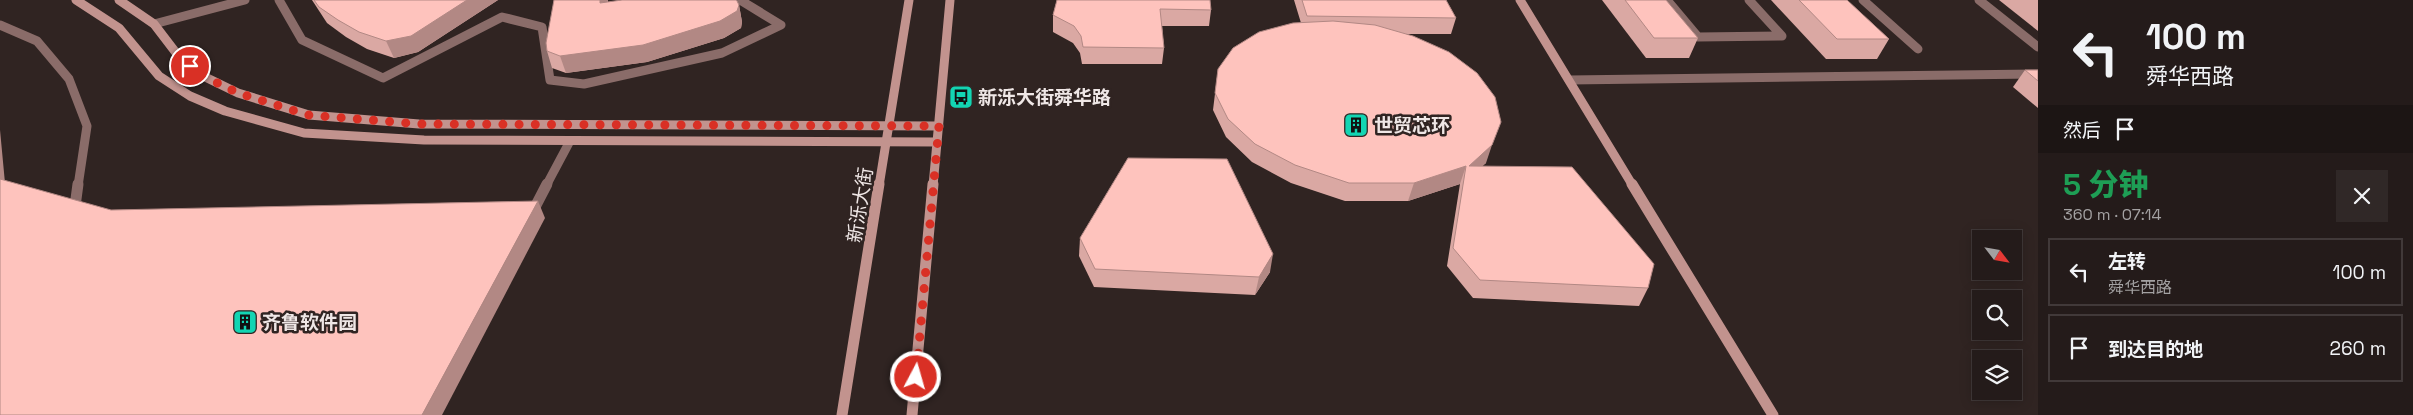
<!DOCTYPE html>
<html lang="zh">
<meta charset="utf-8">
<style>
body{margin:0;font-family:"Space Grotesk","Noto Sans SC",sans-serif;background:#302827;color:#f1f3f6;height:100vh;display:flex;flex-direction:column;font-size:19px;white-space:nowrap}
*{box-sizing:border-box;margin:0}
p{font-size:16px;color:#a3a1a2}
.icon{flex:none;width:28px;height:28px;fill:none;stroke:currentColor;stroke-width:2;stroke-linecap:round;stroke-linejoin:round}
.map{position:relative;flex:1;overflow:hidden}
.side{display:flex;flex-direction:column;background:#241b1a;width:375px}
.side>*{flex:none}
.banner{background:#241b1a;color:#f1f3f6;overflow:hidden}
.needle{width:32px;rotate:121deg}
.controls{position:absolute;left:1972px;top:230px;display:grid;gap:10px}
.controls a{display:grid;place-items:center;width:50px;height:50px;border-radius:0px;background:#241b1a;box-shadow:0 2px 12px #0003,0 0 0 1px #413939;font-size:25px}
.pin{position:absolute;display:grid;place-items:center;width:42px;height:42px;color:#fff;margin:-21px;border:2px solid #fff;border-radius:50%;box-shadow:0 1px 5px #0007}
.me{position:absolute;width:55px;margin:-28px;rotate:6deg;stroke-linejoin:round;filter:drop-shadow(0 0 4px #0008)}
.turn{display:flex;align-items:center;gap:18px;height:105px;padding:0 25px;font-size:22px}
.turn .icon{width:65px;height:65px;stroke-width:2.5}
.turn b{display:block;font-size:35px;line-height:42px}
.then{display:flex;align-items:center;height:48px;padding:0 25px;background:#0003;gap:10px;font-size:19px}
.round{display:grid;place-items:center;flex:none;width:52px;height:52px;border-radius:0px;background:#302827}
.overview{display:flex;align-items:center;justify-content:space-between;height:85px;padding:0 25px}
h1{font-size:30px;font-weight:800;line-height:38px;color:#1e9e55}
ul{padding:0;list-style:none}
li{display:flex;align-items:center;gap:15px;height:68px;margin:0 10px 8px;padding:0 15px;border:2px solid #413939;border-radius:0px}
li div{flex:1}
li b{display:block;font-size:19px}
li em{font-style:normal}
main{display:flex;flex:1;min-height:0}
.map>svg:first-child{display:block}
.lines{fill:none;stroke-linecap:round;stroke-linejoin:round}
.lane{stroke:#8a6c69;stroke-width:9}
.street-far1{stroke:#8a6c69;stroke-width:9}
.street{stroke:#8a6c69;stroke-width:11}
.secondary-far1{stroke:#c2938e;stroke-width:9}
.secondary{stroke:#c2938e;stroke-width:11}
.wall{fill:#daa8a3}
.shaded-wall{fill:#b28884}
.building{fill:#fec3bd;stroke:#b28884}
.route{stroke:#d93025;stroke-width:9;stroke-dasharray:0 16.2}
.labels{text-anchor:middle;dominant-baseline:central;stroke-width:5;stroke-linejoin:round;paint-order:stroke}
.poi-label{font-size:19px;font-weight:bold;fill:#efe7e6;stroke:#302422;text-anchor:start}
.street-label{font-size:19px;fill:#efe7e6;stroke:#302422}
</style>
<main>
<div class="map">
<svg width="2038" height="415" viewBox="0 0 2038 415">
<rect width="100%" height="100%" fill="#302422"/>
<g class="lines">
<g class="lane">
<polyline points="279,0 302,40 383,78 502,17 542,27 550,80 584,84 722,53 781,25 740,0"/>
<polyline points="1667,0 1698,37 1782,36 1749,0"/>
<polyline points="1979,0 2038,47"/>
<polyline points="154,24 245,0"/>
</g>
<g class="street-far1">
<polyline points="1863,0 1918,49"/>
<polyline points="0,25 37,41 69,79 87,126 78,186"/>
<polyline points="1569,80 2038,74"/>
<polyline points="546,186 570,141"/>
</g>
<g class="street">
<polyline points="533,211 547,184"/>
<polyline points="74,214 78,184"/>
</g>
<g class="secondary-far1">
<polyline points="76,0 119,28 159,76 190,96 225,111 304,133 424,140 937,142"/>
<polyline points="119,0 154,24 180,58 201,75 238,93 309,115 419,124 939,126"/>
<polyline points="1520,0 1633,186"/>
<polyline points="879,186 909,0"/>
<polyline points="933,186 950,0"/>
</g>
<g class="secondary">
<polyline points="1632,184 1773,415"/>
<polyline points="842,415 879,184"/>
<polyline points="912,415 933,184"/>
</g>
</g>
<g class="wall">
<polygon points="312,0 498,0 418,52 394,58 367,49 346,37 327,23"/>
<polygon points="554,0 608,0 608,2 739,5 742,22 741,28 724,38 647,62 566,73 552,68 547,51"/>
<polygon points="1057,0 1211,10 1209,26 1162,26 1164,48 1162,64 1082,64 1080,53 1073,43 1053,32 1053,15"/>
<polygon points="1294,0 1446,0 1456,18 1451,34 1406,34 1486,163 1482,166 1648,288 1639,306 1473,298 1447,266 1460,184 1408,201 1345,201 1291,183 1252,162 1226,137 1213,110 1218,69 1301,23"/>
<polygon points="1602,0 1666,0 1698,38 1689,58 1646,58"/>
<polygon points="1771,0 1847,0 1889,39 1877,59 1826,59"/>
<polygon points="1999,0 2038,0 2038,31"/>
<polygon points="2025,70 2038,70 2038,108 2013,87"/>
<polygon points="1080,238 1270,272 1255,295 1094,287 1079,256"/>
</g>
<g class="shaded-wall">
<polygon points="467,0 498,0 418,52 394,58 386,41"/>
<polygon points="600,0 608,0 604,19 600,3"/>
<polygon points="739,5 742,22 741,28 724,38 647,62 566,73 560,56"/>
<polygon points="0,130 6,194 0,187"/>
<polygon points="1494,139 1486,163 1464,183 1469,166"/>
<polygon points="1466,166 1460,184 1408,201 1414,183"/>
<polygon points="538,201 545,218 442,415 422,415"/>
<polygon points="1273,254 1270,272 1255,295 1259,277"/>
</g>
<g class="building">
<polygon points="314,0 467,0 411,36 386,41 359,32 338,20 319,7"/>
<polygon points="554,0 600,0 600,3 622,0 736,0 737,1 739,5 737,11 720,21 643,45 560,56 547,51 546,43"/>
<polygon points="1057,0 1210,0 1211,10 1160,9 1164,48 1083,47 1081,36 1074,26 1053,15"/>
<polygon points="1302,0 1446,0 1456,18 1307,16"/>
<polygon points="1625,0 1666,0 1698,38 1654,38"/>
<polygon points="1799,0 1847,0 1889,39 1837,39"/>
<polygon points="1333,21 1375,25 1413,36 1449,52 1477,73 1495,97 1501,122 1492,145 1469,166 1572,167 1654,264 1648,288 1480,280 1453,248 1466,166 1414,183 1349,183 1295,165 1255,144 1228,119 1215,93 1218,69 1233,48 1259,32 1293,23"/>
<polygon points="2025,70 2038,70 2038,81"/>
<polygon points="1128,158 1227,159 1273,254 1259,277 1095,269 1080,238"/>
<polygon points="0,179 111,210 538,201 422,415 0,415"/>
</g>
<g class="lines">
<polyline class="route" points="190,66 201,75 238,93 308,115 419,124 939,126 916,377"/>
</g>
<defs>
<g id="bus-square" transform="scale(1.25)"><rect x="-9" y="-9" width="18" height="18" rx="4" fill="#13d5b3" stroke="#302422"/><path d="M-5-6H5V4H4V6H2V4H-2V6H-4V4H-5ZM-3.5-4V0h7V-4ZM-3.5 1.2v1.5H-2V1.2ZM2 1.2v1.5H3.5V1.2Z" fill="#111"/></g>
<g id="building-square" transform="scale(1.25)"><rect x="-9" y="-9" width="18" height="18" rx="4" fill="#13d5b3" stroke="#302422"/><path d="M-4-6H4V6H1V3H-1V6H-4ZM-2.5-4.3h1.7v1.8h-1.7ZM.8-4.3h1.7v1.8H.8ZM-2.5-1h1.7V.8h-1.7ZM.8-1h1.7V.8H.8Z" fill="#111"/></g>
</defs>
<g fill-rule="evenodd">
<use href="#bus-square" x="961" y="97"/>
<use href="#building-square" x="1356" y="125"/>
<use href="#building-square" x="245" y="322"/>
</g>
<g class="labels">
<g class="poi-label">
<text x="978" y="97">新泺大街舜华路</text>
<text x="1374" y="125">世贸芯环</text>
<text x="262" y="322">齐鲁软件园</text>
</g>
<g class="street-label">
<text transform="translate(860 205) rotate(-81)">新泺大街</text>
</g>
</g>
</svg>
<div class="controls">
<a><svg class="needle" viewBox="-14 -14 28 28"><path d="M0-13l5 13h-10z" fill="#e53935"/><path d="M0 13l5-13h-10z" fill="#a3a1a2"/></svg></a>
<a><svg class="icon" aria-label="search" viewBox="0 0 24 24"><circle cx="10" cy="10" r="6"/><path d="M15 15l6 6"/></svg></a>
<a><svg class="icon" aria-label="layers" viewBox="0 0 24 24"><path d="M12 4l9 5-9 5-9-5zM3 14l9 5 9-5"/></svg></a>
</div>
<div class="pin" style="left:190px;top:66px;background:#d93025"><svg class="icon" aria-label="arrive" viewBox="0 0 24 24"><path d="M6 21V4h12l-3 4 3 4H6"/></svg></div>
<svg class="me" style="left:916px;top:377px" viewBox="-20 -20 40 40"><circle r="17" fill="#d93025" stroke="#fff" stroke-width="3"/><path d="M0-11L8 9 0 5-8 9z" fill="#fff"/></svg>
</div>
<section class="side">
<div class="banner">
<div class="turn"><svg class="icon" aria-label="left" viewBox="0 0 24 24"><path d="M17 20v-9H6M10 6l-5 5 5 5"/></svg><div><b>100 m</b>舜华西路</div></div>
<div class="then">然后<svg class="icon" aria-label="arrive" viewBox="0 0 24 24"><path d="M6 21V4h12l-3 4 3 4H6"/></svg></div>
</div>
<div class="overview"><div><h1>5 分钟</h1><p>360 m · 07:14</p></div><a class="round"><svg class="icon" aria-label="close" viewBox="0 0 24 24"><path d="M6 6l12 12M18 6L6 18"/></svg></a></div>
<ul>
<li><svg class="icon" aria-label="left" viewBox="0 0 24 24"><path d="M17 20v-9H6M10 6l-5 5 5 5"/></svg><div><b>左转</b><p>舜华西路</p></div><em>100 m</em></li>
<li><svg class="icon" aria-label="arrive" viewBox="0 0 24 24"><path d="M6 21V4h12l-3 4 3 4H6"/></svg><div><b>到达目的地</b></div><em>260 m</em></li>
</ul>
</section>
</main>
